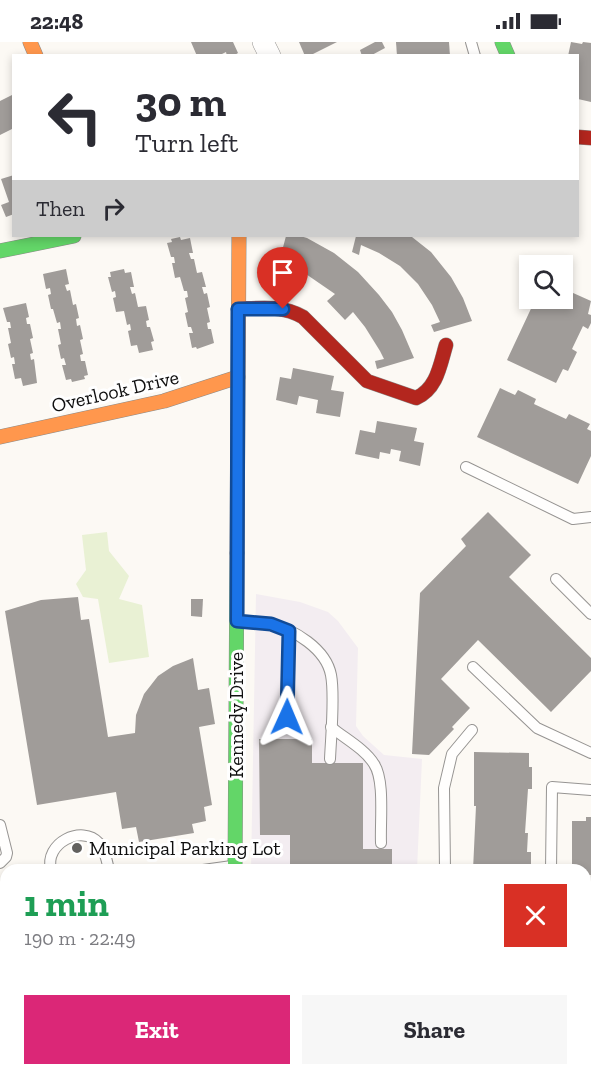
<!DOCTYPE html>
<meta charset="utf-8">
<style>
body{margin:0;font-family:"Zilla Slab",serif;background:#f7f7f7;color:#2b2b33;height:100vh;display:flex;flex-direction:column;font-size:22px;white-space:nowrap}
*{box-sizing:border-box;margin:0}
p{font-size:20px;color:#7c7c81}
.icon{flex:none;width:33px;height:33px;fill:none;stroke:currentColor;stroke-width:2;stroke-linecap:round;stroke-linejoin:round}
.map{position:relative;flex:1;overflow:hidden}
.panel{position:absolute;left:0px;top:822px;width:591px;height:212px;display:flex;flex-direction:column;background:#fff;border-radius:18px 18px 0 0;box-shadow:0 3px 9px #0003}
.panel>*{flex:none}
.guide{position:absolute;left:12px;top:12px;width:567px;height:183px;border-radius:0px;box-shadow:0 3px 9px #0003;background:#fff;color:#2b2b33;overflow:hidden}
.tools{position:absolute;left:519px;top:213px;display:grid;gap:12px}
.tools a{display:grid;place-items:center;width:54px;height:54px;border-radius:0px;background:#fff;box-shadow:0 3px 9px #0003;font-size:30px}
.pin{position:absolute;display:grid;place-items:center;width:51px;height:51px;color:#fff;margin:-62px -26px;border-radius:50% 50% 50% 0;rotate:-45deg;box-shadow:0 0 6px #0007}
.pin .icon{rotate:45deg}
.me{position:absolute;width:66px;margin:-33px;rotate:1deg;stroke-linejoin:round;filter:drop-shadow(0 0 4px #0008)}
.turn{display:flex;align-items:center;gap:21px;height:126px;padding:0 24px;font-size:27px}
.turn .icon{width:78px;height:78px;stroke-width:2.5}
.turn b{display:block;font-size:42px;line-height:51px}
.then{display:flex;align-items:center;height:57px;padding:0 24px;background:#0003;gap:12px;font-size:22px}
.round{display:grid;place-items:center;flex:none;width:63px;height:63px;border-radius:0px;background:#f7f7f7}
.head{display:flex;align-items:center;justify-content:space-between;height:102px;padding:0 24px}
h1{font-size:36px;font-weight:800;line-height:45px;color:#1e9e55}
.button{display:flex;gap:12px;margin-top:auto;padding:12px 24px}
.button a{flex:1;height:69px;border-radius:0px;background:#db2777;color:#fff;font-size:24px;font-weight:800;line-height:69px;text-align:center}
.button a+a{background:#f7f7f7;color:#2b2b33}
.status{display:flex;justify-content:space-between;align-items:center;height:42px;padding:0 30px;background:#fff;direction:ltr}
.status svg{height:16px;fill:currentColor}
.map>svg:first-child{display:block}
.industrial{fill:#f3edf1}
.green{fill:#e9f1d4}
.pitch{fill:#f2f5dd}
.building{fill:#a09c99}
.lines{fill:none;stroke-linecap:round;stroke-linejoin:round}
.lane-casing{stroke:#969492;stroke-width:12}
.street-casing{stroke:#969492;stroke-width:22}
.fast-casing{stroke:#8c8b89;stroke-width:15}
.slow-casing{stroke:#8c8b89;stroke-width:15}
.jam-casing{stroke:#8c8b89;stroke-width:15}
.lane{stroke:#fffefd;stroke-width:10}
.street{stroke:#fffefd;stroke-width:21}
.fast{stroke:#63d668;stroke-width:14}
.slow{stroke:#ff974d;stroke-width:14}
.jam{stroke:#b3261e;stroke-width:14}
.route-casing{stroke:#114b97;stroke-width:15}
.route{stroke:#1a73e8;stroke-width:10}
.poi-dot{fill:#62615f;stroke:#fff;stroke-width:2}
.labels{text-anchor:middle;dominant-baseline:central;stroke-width:6;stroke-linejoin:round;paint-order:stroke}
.street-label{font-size:20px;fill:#0f0f0f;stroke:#fff}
.poi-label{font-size:20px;fill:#0f0f0f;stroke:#fff;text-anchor:start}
</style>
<div class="status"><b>22:48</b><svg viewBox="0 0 49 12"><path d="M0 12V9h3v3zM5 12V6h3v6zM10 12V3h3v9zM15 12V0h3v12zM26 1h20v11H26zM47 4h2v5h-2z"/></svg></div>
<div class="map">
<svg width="591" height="1033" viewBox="0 0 591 1033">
<rect width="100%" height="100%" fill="#fcf9f4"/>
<g class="industrial">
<polygon points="256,552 300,560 328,570 338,579 358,606 356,684 363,694 384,713 422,717 417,828 251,828"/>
<rect x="248" y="1028" width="162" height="5"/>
</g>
<g class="green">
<polygon points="107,490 109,509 129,534 119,557 142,563 149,615 109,621 98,557 83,555 76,542 86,528 82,493"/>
<polygon points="6,916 6,1028 146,1028 147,1031 156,1031 158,1028 211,1033 0,1033 0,918"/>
</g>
<polygon class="pitch" points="0,954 6,955 6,1028 17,1028 17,1033 0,1033"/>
<g class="building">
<polygon points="191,0 233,0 238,11 233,14 227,14 226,10 218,14 197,14"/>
<polygon points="299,0 337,0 309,14 305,14"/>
<polygon points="375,0 382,0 385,6 370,14 362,14 360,8"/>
<polygon points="396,0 449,0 450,14 397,14"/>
<polygon points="571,0 582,2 583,0 591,1 591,60 578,57 578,14 568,14"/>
<polygon points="14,52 14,86 0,93 0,59"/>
<polygon points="14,133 14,172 6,175 1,163 9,160 1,137"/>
<polygon points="286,194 300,194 307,196 334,211 358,230 379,253 392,270 402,288 414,316 377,327 375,319 384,317 380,309 365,285 353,270 345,278 327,259 335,252 303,230 287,222 284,231 277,228"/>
<polygon points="356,194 412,195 431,210 451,235 463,256 472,279 434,290 431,283 440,280 432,263 418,242 400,224 379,211 361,203 359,213 352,210"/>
<polygon points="180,195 181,198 190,196 193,211 189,211 191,217 194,217 197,231 202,230 206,245 202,245 204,252 207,251 210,265 207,266 210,280 207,281 208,287 211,287 214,301 197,307 196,305 192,306 189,291 193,291 191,285 188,285 185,271 188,270 185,256 188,255 187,249 184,249 180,235 175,236 172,221 175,221 174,215 171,215 167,201 172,200 171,197"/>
<polygon points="66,227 69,242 65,243 67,249 70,248 73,263 76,262 79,276 76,277 77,284 80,283 83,297 80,298 83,312 80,313 81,319 85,319 88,333 84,334 85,337 72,340 71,337 66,338 62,323 66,323 64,316 61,317 58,303 61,302 58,287 61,287 60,280 57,281 53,267 51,267 48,253 51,252 50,246 46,247 43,232"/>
<polygon points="124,227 125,231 131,230 134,245 130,245 132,252 135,251 138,265 146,264 149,278 146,279 147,285 150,285 154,299 151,300 153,308 139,311 137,303 131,304 128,289 131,288 130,282 127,283 124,269 116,270 113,256 116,255 115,249 112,250 108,235 111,235 110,230"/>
<polygon points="562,246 591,259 588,272 591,273 591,281 588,287 583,284 572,307 577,310 568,329 563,327 556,341 507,318 536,256 562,256"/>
<polygon points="26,261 29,275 26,276 27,282 30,282 33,296 30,297 33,311 30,312 31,318 34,317 37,341 23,344 21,336 15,337 12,322 15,322 14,315 11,316 8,302 11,301 8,286 11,286 10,280 7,280 3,266"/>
<polygon points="293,326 334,334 331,348 344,350 340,375 316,371 318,358 299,354 297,363 276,358 280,335 291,337"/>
<polygon points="500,346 515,353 518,348 536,357 534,362 566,377 569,372 590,382 587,387 591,389 591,414 578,442 477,395"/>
<polygon points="377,379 417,386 414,399 424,401 420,424 399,419 401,409 391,407 390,412 380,410 379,417 355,412 360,388 375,391"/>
<polygon points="488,470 531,513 509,535 591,616 591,629 551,670 478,598 441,637 470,666 452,685 454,687 429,713 412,712 420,551 466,504 461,497"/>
<polygon points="78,555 81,578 89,577 108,695 135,691 136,673 144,652 158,634 173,624 193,616 198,648 209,646 215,682 199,685 212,763 204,765 206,779 192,782 194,791 139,800 136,785 122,787 116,750 37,763 5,569 41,558"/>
<polygon points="191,557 203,557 202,575 191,574"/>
<polygon points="259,697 312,697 312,721 363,721 363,807 392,807 392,828 290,828 290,793 260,793"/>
<polygon points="474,710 529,711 529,725 532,725 532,747 528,747 525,791 528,791 527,810 531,810 531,828 473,828 476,764 474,764"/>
<polygon points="586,775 591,775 591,833 585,833 585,828 572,828 572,779 586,779"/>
<polygon points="588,881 591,881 591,942 587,942 587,939 585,939 585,884 588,884"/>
<polygon points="585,993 591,994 591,1033 527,1033 528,1028 585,1028"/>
</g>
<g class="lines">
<g class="lane-casing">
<g id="lane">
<polyline points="471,0 475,14"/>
<polyline points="466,425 573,477 591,475"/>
<polyline points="556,537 591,572"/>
<path d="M237,579C248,580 259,579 270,582C294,587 326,607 331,633C335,654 331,694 330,717"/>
<polyline points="473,625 537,686 591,711"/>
<polyline points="287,675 289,589"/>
<path d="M331,685C344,696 365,707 374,722C385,738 380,780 381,801"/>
<polyline points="0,783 7,811 6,815 0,821"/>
<path d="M51,828C44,801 82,782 99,801C105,808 107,819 109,828"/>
<polyline points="203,828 232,824"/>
<polyline points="445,828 444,746 452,712 472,688"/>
<polyline points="551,828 552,745 591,748"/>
<polyline points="585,861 591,861"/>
<polyline points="0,892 6,890"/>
<polyline points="585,972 591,973"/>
<polyline points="352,1029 352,1028"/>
<polyline points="438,1033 438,1028"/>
<polyline points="518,1033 519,1028"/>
</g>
</g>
<g class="street-casing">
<g id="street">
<polyline points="263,0 270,14"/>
<polyline points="229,1033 229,1028"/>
</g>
</g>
<g class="fast-casing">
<g id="fast">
<polyline points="502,0 508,14"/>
<polyline points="0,209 74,194"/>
<polyline points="235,828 237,511"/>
</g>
</g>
<g class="slow-casing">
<g id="slow">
<polyline points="30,0 36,14"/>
<polyline points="0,395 164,359 238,335"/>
<polyline points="237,511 239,194"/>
</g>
</g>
<g class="jam-casing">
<g id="jam">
<polyline points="578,95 591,96"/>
<path d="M238,267C261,266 283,263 303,275L367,339L416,356C437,347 440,323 446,303"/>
</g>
</g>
<use href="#lane" class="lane"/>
<use href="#street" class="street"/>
<use href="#fast" class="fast"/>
<use href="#slow" class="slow"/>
<use href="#jam" class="jam"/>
</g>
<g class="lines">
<g class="route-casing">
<polyline id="route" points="283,267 238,267 237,579 271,582 289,589 287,675"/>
</g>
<use href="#route" class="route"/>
</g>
<circle class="poi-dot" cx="77" cy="806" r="6"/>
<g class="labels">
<g class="street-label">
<text transform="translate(115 349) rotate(-13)">Overlook Drive</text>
<text transform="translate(236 673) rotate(-90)">Kennedy Drive</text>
</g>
<g class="poi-label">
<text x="89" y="806">Municipal Parking Lot</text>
</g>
</g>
</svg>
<div class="tools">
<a><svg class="icon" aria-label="search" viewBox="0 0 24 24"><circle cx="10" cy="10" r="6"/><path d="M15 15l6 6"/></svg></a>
</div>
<div class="pin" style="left:283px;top:267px;background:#d93025"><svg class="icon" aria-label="arrive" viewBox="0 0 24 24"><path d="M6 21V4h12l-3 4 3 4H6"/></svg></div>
<svg class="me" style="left:287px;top:675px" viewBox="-20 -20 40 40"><path d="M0-17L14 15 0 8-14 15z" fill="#1a73e8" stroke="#fff" stroke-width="4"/></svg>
<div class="guide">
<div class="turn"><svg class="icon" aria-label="left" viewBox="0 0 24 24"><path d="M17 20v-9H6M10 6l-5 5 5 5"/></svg><div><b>30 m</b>Turn left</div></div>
<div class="then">Then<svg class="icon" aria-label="right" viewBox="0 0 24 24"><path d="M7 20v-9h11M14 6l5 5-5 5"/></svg></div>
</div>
<section class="panel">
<div class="head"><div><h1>1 min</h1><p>190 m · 22:49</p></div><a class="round" style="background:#d93025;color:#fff"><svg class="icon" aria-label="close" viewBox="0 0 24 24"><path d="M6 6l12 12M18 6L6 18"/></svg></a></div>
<div class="button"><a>Exit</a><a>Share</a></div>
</section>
</div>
